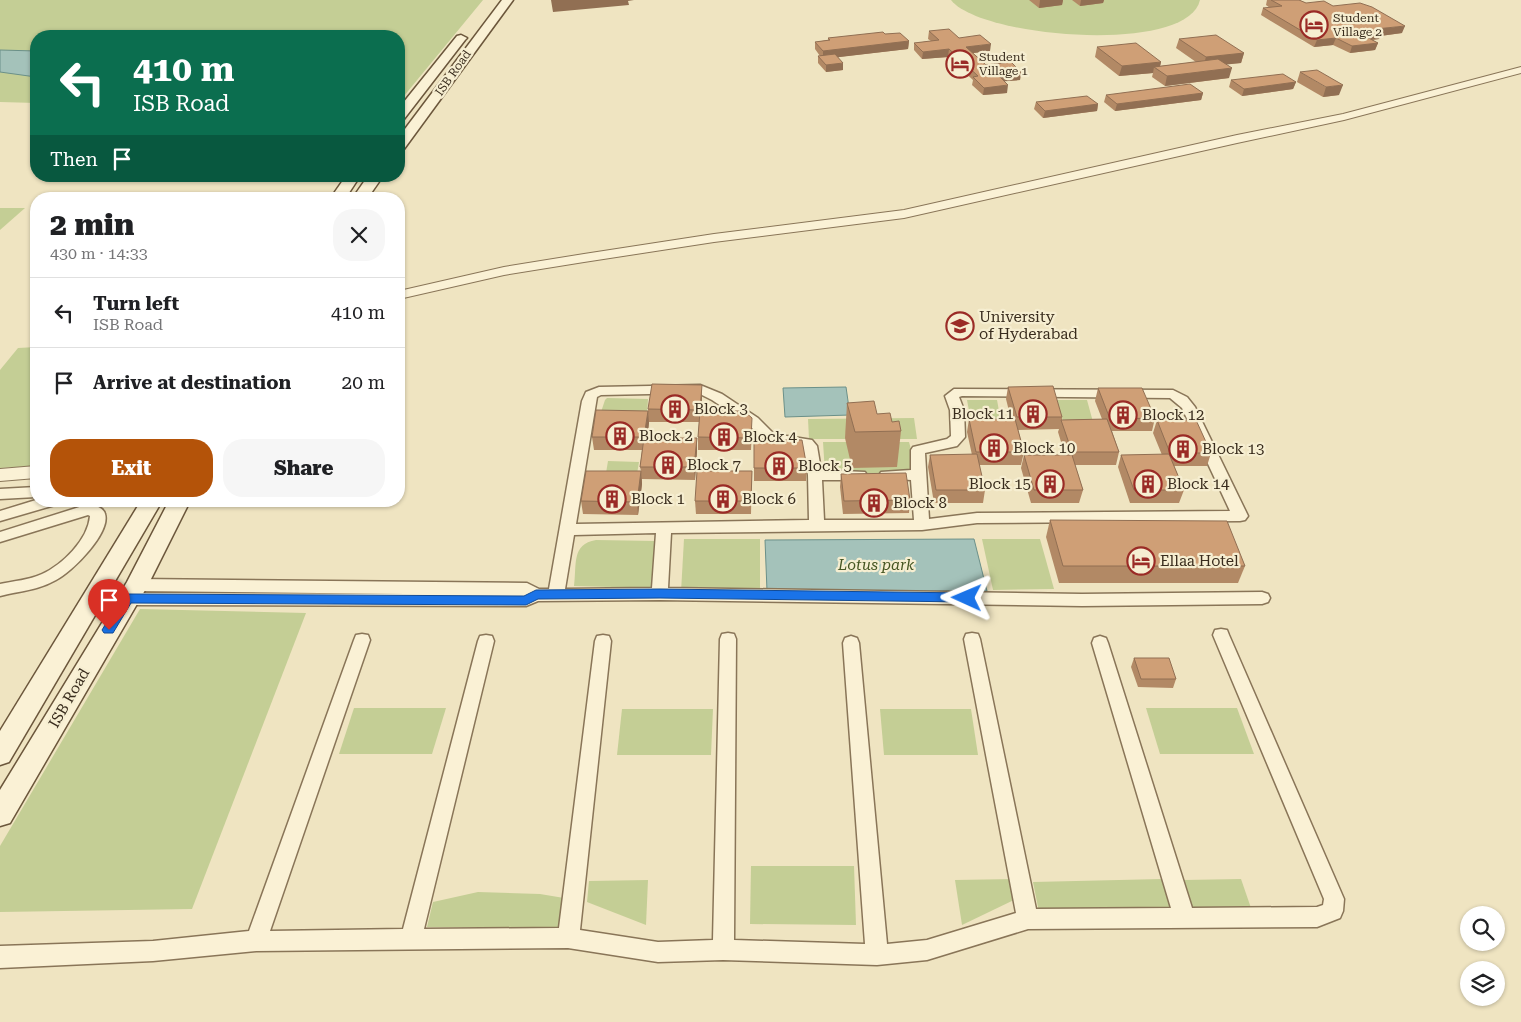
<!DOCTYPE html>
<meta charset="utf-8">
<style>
body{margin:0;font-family:"Roboto Serif",serif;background:#f6f6f6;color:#202124;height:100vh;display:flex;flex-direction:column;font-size:19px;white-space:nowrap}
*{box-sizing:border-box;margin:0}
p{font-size:16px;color:#757577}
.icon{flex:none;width:28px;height:28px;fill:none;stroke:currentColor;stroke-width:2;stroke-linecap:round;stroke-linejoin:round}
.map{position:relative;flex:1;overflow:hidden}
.drawer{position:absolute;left:30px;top:192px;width:375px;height:315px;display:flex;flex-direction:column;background:#fff;border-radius:20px;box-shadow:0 1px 4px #0004}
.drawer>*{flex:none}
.hud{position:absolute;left:30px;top:30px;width:375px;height:152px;border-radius:20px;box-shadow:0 1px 4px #0004;background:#0b6e4f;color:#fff;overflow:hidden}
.fabs{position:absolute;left:1460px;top:906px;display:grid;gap:10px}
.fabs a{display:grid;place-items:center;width:45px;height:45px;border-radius:50%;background:#fff;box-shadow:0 1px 4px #0004;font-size:25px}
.pin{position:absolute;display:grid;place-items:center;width:42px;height:42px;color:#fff;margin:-51px -21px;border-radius:50% 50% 50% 0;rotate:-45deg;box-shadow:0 0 5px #0007}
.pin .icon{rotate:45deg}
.me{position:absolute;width:55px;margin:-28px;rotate:271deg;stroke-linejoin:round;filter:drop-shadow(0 0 4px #0008)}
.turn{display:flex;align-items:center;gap:18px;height:105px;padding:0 20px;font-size:22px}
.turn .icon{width:65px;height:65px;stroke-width:2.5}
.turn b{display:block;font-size:35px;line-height:42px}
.then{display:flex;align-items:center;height:48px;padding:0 20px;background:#0003;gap:10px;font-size:19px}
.round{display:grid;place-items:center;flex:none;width:52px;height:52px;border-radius:20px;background:#f6f6f6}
.summary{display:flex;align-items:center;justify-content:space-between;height:85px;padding:0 20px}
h1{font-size:30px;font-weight:800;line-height:38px}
.cta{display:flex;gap:10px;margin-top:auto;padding:10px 20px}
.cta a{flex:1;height:58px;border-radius:20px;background:#b45309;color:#fff;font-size:20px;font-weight:800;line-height:58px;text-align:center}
.cta a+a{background:#f6f6f6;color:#202124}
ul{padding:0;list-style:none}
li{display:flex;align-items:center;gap:15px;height:70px;padding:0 20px;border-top:1px solid #e0e0e0}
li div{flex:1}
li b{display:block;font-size:19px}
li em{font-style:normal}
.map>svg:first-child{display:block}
.green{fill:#c4ce95}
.water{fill:#a4c2ba;stroke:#6b9089}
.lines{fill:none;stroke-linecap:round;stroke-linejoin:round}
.minor-casing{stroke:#897558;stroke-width:3}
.tertiary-casing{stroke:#897558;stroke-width:2}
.secondary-casing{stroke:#6b563b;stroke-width:3}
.minor{fill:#faf1d5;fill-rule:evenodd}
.tertiary{fill:#faf1d5;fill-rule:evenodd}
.secondary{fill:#faf1d5;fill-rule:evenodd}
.wall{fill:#b28965}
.shaded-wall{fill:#916f53}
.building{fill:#cf9f76;stroke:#916f53}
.route{fill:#1a73e8;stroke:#114b97}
.labels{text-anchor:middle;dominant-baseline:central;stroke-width:4.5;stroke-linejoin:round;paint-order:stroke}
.far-poi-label{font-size:12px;fill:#392c1d;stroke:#f6eed1;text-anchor:start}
.far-street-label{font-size:12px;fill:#392c1d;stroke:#f6eed1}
.poi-label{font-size:15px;fill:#392c1d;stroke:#f6eed1;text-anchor:start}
.park-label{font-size:15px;font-style:italic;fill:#465623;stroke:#f6eed1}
.street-label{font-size:15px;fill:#392c1d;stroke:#f6eed1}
</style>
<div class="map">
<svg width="1521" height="1022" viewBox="0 0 1521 1022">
<rect width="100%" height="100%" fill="#efe4c1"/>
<g class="green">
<polygon points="0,0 483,0 399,102 399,36 36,36 36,103 0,102"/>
<path d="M951,0H1200C1188,55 980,38 951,0Z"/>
<polygon points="0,208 25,208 0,230"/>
<polygon points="36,347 36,466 0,468 0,370 18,348"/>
<polygon points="607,398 648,399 647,414 600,415 605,400"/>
<polygon points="967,400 997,400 1001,422 971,421"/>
<polygon points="1056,400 1087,400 1093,422 1063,421"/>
<polygon points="914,418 917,439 809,439 808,419"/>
<polygon points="823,442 909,442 918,475 914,473 825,473"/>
<polygon points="608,461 639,462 637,474 606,473"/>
<polygon points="684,539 760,539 760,591 681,592"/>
<polygon points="982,539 1040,539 1054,589 993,590"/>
<path d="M596,540L656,541L652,588L574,586C577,565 571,544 596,540Z"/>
<polygon points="140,609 306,613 192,909 0,912 0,846"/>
<polygon points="354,708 446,708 432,754 339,754"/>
<polygon points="1146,708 1237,708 1254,754 1160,754"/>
<polygon points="622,709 713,709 711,755 617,755"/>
<polygon points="880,709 971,709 978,755 884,755"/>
<polygon points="751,866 854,866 856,925 750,924"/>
<polygon points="1015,879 1016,899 962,925 955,880"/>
<polygon points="1162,879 1171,909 1039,912 1033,882"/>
<polygon points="1241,879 1251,908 1193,909 1184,880"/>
<polygon points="648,880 646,925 587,902 589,881"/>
<polygon points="478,892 540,894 564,898 563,928 427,927 433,902"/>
</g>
<g class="water">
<polygon points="0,50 36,51 36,77 0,72"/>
<polygon points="846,387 850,415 785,417 783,388"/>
<polygon points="974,539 987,591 767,591 765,540"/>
</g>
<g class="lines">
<g class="minor-casing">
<g id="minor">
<path d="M700,385L722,394L758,418L774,434L812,440L817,446L821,470L865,472L867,475L865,478L860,480H822L824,520H914L911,480L881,478L879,475L881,472L911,470V450L913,447L947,439L951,436L950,410L945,396L954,389L1173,390L1187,397L1195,407L1248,516L1245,520L1240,521L977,523L922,530L671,533L668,588L1082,594L1262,592L1268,594L1270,598L1268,602L1262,604L1082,606L660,600L538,601L526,606L127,605L121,603L119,599L121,595L127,593L406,594L137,591L131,589L129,585L131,581L137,579L527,583L539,589H549L582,401L586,392L599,387ZM698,393L712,400L748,424L764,440L776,444L803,447L808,475L809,520L576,524L597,397L601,395ZM962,396L1170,398L1182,408L1230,511L977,513L929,519L925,453L957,446L965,437L964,410L959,397ZM656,533L652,588L565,589L574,535Z"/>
<polygon points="36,487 36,497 0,499 0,489"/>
<polygon points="36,500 57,501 55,505 0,521 0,511"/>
<path d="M89,504C94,505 104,508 105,514C111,533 72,572 56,580C39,590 19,591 0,596V584C14,581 29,580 42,574C62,565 88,540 90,516L88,515L0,542V532Z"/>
<polygon points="1221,629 1227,630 1229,635 1344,899 1343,911 1340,918 1317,927 1028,929 927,960 877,965 723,960 658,962 568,948 256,951 153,961 0,968 0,946 153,941 249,931 354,640 356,635 362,634 368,635 370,640 270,931 403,929 478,641 480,636 486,635 492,636 494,641 424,929 559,928 595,641 597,636 603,635 609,636 611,641 580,930 658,942 713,940 720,639 722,634 728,633 734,634 736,639 734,940 865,944 843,643 845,638 851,636 857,638 859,643 887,944 927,940 1016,913 964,639 966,634 972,633 978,634 980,639 1036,909 1171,908 1092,643 1094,638 1100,636 1106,638 1108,643 1192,908 1317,907 1323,905 1324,899 1213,635 1215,630"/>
</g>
</g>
<g class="tertiary-casing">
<g id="tertiary">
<polygon points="1521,67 1521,73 1344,120 1237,143 904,218 714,242 584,262 504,275 399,299 399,291 504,267 584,254 714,234 904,210 1237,135 1343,114"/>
<polygon points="36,466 36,478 0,481 0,469"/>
</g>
</g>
<g class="secondary-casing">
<g id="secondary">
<polygon points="502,0 513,0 404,149 399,150 399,137"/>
<polygon points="461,35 467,38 465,40 404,119 399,120 399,108 457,36"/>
<polygon points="346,176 360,176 345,199 330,199"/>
<polygon points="368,176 383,176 367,199 352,199"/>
<polygon points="141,501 162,501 9,762 0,765 0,731"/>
<polygon points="169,501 190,501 148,585 10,823 0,826 0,790 127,582"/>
</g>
</g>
<use href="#minor" class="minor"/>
<use href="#tertiary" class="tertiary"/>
<use href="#secondary" class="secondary"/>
</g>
<g class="wall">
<polygon points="1029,0 1063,0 1062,5 1039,8"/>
<polygon points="1072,0 1104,0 1103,3 1080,6"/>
<polygon points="1267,0 1299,0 1306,3 1333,6 1402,33 1380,36 1379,39 1372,40 1378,43 1375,50 1350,53 1333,45 1314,47 1261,15 1263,8 1270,8 1266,5"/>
<polygon points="929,31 959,38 990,51 973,53 986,65 1021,72 1020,80 1004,81 1007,93 983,95 972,85 973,80 948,57 922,59 914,50 914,43 931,41 928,39"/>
<polygon points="885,34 909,41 908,49 838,57 843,70 826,72 818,63 818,56 820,56 815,49 815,42 828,40 828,38"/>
<polygon points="1179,39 1244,53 1241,63 1226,64 1229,78 1165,86 1152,77 1153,73 1119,76 1095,57 1097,47 1161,62 1160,66 1196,62 1176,48"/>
<polygon points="1300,72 1339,95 1323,97 1297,82"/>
<polygon points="1231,80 1296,82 1293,89 1242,96 1229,87"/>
<polygon points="1203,93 1201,100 1115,111 1104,102 1106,95"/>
<polygon points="1036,102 1098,104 1097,111 1043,118 1034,109"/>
<polygon points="1008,387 1062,417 1062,420 1102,419 1095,401 1098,388 1155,418 1152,431 1112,431 1119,452 1116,465 1075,465 1083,490 1079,503 1031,503 1021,468 1024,455 1065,455 1058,432 1059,429 1018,430 1024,452 1021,465 979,465 985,490 983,503 934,503 928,467 930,455 972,455 967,432 969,419 1011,419 1006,399"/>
<polygon points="702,397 701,411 752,430 751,450 698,450 698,437 699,422 649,422 647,438 697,438 697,451 695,480 642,479 642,484 638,515 583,514 581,501 641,471 640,467 642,450 594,450 592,437 648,411 648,409"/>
<polygon points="847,403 877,414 892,422 901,431 897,467 852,468 845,438"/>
<polygon points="1157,420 1211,453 1207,466 1174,466 1184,490 1179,503 1130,503 1118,467 1121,455 1162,455 1153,433"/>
<polygon points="754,439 807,468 806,481 754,481"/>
<polygon points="752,471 751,514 696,514 695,501"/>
<polygon points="841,474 910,500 909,513 843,514 840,487"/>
<polygon points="1050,520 1245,566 1238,583 1059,583 1046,537"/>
<polygon points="1134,658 1176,679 1173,688 1138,687 1131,667"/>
</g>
<g class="shaded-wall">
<polygon points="551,0 634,0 628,1 629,5 553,12"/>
<polygon points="1040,0 1063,0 1062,5 1039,8"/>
<polygon points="1081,0 1104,0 1103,3 1080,6"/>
<polygon points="1405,26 1402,33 1380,36 1379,39 1359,41 1361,34 1376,29"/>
<polygon points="1336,38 1333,45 1314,47 1317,40"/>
<polygon points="909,41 908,49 823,59 823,51"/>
<polygon points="1378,43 1375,50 1350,53 1352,46"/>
<polygon points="991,44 990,51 965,54 966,47"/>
<polygon points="949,49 948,57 922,59 923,52"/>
<polygon points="1244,53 1241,63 1203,67 1206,57"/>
<polygon points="1161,62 1159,71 1154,67 1153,73 1119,76 1122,66"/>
<polygon points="843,63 843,70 826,72 826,65"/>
<polygon points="1232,68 1229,78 1165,86 1167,76"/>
<polygon points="1021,72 1020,80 996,82 997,74"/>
<polygon points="1296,82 1293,89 1242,96 1244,89"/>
<polygon points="1008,85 1007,93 983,95 984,88"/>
<polygon points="1343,85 1339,95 1323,97 1326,87"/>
<polygon points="1203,93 1201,100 1115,111 1117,104"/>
<polygon points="1098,104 1097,111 1043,118 1045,111"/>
<polygon points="702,385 702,397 700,422 700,410"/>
<polygon points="648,411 649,423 646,450 644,437"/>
<polygon points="697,438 697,451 695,480 694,467"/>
<polygon points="641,471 642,484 638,515 637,502"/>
</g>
<g class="building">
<polygon points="1271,0 1299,0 1306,3 1324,1 1333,6 1360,3 1372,7 1405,26 1376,29 1381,32 1361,34 1378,43 1352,46 1336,38 1317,40 1263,8 1282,6"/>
<polygon points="949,29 959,38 980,35 991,44 966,47 986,65 1011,62 1021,72 997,74 1008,85 984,88 973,77 978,76 949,49 923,52 914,43 939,40 929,31"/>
<polygon points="883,32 885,34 900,33 909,41 823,51 815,42 830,40 828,38"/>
<polygon points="1216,35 1244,53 1206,57 1179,39"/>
<polygon points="1136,43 1161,62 1122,66 1097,47"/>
<polygon points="835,54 843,63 826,65 818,56"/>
<polygon points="1218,59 1232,68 1167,76 1154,67"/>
<polygon points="1317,70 1343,85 1326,87 1300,72"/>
<polygon points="1283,74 1296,82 1244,89 1231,80"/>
<polygon points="1190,84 1203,93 1117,104 1106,95"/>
<polygon points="1087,96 1098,104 1045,111 1036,102"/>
<polygon points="652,384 702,385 700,410 648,409"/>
<polygon points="1053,386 1062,417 1017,417 1008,387"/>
<polygon points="1098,388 1142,388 1155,418 1110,419"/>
<polygon points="874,401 877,414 890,413 892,422 899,421 901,431 855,432 847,403"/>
<polygon points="596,410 648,411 644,437 592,437"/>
<polygon points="700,411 744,411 752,418 751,438 698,437"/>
<polygon points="969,419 1015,419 1024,452 976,452"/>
<polygon points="1107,419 1119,452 1072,452 1061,420"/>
<polygon points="1157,420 1196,420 1211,453 1170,453"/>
<polygon points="644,438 697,438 694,467 640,467"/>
<polygon points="754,439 802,440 807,468 754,468"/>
<polygon points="977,454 985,490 936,490 930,455"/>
<polygon points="1169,454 1184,490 1134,490 1121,455"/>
<polygon points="1024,455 1072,455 1083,490 1034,490"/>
<polygon points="586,471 641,471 637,502 581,501"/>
<polygon points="697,471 752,471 751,501 695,501"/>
<polygon points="906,473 910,500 844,501 841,474"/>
<polygon points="1050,520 1227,521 1245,566 1063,566"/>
<polygon points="1134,658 1169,658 1176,679 1141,679"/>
</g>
<polygon class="route" points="660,589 967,593 971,595 973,598 971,601 967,602 660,598 538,599 526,605 131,603 113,633 104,633 102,630 123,596 127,594 524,596 536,590"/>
<defs>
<g id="hotel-ring" transform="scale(1.4375)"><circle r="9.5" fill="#f6eed1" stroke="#9a2b26" stroke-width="1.5"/><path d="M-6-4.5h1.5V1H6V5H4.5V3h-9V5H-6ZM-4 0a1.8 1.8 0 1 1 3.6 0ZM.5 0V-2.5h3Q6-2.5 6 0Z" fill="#9a2b26"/></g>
<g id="university-ring" transform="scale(1.4375)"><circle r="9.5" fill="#f6eed1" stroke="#9a2b26" stroke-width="1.5"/><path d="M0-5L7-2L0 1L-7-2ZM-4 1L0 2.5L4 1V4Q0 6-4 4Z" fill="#9a2b26"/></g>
<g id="building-ring" transform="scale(1.4375)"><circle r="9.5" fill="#f6eed1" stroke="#9a2b26" stroke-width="1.5"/><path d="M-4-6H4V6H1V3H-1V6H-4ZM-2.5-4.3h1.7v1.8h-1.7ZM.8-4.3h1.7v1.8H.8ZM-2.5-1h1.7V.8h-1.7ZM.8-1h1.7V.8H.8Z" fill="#9a2b26"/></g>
</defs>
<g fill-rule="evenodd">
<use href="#hotel-ring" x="1314" y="25"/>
<use href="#hotel-ring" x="960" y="64"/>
<use href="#university-ring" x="960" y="326"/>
<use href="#building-ring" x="675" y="409"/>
<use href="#building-ring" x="1033" y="414"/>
<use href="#building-ring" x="1123" y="415"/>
<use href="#building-ring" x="620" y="436"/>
<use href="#building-ring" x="724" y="437"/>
<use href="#building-ring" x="994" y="448"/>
<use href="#building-ring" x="1183" y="449"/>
<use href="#building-ring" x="668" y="465"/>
<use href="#building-ring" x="779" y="466"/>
<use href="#building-ring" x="1050" y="484"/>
<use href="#building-ring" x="1148" y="484"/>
<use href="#building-ring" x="612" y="499"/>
<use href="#building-ring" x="723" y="499"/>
<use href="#building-ring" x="874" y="503"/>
<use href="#hotel-ring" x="1141" y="561"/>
</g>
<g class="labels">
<g class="far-poi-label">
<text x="1333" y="18">Student<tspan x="1333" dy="14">Village 2</tspan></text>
<text x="979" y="57">Student<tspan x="979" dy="14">Village 1</tspan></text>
</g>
<g class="far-street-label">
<text transform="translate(453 73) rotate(-55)">ISB Road</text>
</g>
<g class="poi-label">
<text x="979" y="317">University<tspan x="979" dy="17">of Hyderabad</tspan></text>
<text x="694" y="409">Block 3</text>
<text x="1014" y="414" text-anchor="end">Block 11</text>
<text x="1142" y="415">Block 12</text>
<text x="639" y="436">Block 2</text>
<text x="743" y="437">Block 4</text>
<text x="1013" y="448">Block 10</text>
<text x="1202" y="449">Block 13</text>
<text x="687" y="465">Block 7</text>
<text x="798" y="466">Block 5</text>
<text x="1031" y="484" text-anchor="end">Block 15</text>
<text x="1167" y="484">Block 14</text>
<text x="631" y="499">Block 1</text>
<text x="742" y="499">Block 6</text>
<text x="893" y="503">Block 8</text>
<text x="1160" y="561">Ellaa Hotel</text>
</g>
<g class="park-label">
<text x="876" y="565">Lotus park</text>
</g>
<g class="street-label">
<text transform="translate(69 698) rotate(-60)">ISB Road</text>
</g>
</g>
</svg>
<div class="fabs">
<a><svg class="icon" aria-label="search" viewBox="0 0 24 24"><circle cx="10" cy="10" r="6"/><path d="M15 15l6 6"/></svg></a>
<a><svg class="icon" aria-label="layers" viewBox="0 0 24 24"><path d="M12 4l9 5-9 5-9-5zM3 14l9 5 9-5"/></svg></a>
</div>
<div class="pin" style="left:109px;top:630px;background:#d93025"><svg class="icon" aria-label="arrive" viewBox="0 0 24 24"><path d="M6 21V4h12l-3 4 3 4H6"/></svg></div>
<svg class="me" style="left:967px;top:598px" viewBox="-20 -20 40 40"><path d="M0-17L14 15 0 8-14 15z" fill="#1a73e8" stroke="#fff" stroke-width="4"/></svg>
<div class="hud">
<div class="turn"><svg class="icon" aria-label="left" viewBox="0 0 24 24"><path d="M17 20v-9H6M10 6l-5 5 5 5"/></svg><div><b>410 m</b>ISB Road</div></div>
<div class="then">Then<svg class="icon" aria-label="arrive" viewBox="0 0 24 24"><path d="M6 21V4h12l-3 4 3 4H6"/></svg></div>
</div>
<section class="drawer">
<div class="summary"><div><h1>2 min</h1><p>430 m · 14:33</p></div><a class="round"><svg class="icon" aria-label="close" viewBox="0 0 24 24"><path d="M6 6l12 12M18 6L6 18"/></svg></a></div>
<ul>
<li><svg class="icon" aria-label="left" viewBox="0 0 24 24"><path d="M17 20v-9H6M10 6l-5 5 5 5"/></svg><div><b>Turn left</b><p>ISB Road</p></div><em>410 m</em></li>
<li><svg class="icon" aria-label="arrive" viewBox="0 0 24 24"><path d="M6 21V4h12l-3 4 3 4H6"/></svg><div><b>Arrive at destination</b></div><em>20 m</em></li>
</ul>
<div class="cta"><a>Exit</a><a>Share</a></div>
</section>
</div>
